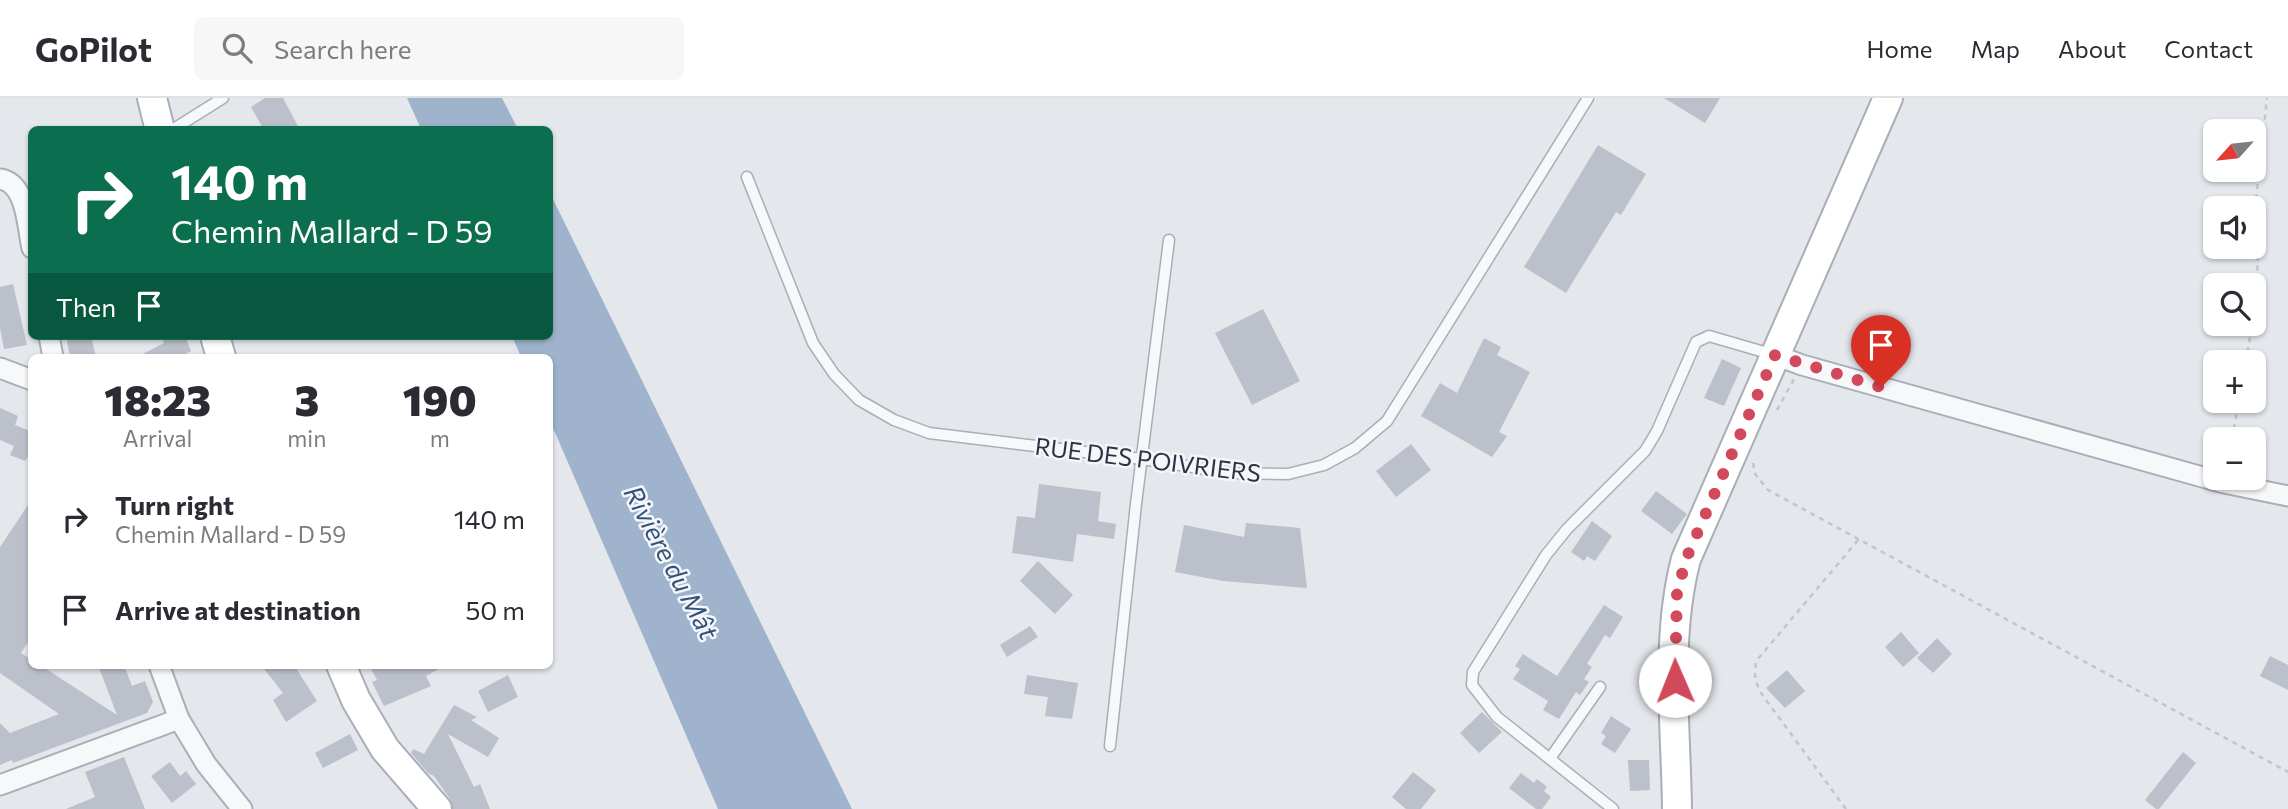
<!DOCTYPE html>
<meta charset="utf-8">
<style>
body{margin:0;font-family:Commissioner,sans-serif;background:#f7f7f7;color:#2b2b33;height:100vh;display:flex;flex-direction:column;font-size:26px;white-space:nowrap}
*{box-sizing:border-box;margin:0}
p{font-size:23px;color:#7c7c81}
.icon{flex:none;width:38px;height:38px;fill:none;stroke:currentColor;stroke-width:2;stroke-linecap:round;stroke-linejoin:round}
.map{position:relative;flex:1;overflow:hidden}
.details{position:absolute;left:28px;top:256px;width:525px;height:315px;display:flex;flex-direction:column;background:#fff;border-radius:10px;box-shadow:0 2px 5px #0004}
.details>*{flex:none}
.banner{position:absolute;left:28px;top:28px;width:525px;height:214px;border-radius:10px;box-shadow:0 2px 5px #0004;background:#0b6e4f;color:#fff;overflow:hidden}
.needle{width:46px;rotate:243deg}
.tools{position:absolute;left:2203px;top:21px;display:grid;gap:14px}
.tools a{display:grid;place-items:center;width:63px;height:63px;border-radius:10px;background:#fff;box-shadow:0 2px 5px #0004;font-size:35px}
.pin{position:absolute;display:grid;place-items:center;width:60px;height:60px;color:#fff;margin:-72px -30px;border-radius:50% 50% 50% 0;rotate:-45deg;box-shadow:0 0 7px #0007}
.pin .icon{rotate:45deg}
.me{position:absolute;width:77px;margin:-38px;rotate:359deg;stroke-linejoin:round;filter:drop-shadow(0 0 5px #0008)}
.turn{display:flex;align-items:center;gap:24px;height:147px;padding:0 28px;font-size:32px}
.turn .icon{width:91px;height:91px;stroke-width:2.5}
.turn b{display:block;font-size:49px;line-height:60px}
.then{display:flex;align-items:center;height:66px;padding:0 28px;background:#0003;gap:14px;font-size:26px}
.eta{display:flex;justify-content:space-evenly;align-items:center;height:119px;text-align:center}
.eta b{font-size:42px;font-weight:800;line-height:49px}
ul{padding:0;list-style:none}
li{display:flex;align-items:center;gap:21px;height:91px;padding:0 28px}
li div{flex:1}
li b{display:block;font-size:26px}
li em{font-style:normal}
header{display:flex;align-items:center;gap:42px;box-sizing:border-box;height:98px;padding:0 35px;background:#fff;border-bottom:2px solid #e1e1e2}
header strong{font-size:33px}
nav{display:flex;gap:38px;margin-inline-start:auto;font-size:24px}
.search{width:490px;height:63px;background:#f7f7f7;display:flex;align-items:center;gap:18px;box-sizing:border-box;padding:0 24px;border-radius:10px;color:#7c7c81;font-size:26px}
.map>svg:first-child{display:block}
.water{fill:#9fb4cc}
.building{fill:#bbc0ca}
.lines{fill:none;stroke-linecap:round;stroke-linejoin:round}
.lane-casing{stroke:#a9aeb7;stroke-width:13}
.street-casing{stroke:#a9aeb7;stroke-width:23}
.secondary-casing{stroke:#a9aeb7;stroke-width:32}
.path{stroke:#c2c5cb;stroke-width:2.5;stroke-dasharray:5 5;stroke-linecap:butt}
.lane{stroke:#f7f8fa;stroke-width:10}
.street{stroke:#f7f8fa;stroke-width:19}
.secondary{stroke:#fff;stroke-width:28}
.route{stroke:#d1495b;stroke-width:12;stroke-dasharray:0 21.6}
.labels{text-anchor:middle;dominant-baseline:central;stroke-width:5;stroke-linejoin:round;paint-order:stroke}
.street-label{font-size:24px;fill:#2b3445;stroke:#f4f6f9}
.water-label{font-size:26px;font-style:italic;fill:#34527a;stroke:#f4f6f9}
</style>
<header>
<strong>GoPilot</strong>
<div class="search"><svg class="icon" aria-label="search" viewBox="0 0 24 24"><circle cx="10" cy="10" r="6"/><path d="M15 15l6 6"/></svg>Search here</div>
<nav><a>Home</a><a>Map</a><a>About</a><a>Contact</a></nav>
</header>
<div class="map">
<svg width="2288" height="711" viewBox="0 0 2288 711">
<rect width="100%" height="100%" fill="#e4e7ec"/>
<g class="water">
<polygon points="407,0 502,0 518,31 421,31"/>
<polygon points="550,95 852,711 718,711 550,323 550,259 521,259 512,238 550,238"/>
</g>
<g class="building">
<polygon points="265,0 283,0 300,32 264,32 251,9"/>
<polygon points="1664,0 1720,0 1705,25"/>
<polygon points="1598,47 1646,76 1621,117 1616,114 1566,195 1524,169"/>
<polygon points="13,186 27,247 4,251 0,230 0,189"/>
<polygon points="1263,211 1300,283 1252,307 1215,235"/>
<polygon points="66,238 82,238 83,241 91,239 96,259 70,259"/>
<polygon points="160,238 185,238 191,253 180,259 137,259 164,245"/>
<polygon points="1484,240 1501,249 1497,257 1530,274 1499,334 1507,338 1492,359 1421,318 1440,285 1457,295"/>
<polygon points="1722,261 1741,270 1724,308 1704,300"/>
<polygon points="0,310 18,318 15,327 32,334 32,353 25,363 10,357 14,348 0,342"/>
<polygon points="1411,346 1431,372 1396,399 1376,373"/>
<polygon points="1039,386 1101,394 1098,423 1116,426 1114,441 1077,436 1073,464 1012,455 1017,418 1035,420"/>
<polygon points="1656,393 1687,416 1672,436 1641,413"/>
<polygon points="32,401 32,538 21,555 32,562 32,567 40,567 117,617 98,567 124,567 132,588 145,583 153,604 147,615 13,665 12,662 0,667 0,625 10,635 59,616 0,575 0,449"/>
<polygon points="1592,423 1612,438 1595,463 1587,458 1584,463 1571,454"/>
<polygon points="1246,425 1300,430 1307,490 1223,483 1175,474 1184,427 1244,439"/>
<polygon points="1038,463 1073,497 1055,516 1020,483"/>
<polygon points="1604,507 1623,519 1610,540 1605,537 1587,566 1592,569 1584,581 1589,584 1580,597 1576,594 1559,621 1543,612 1548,603 1513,581 1520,571 1515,568 1523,556 1557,578"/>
<polygon points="1030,528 1038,539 1007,559 1000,547"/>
<polygon points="1901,534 1919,555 1903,569 1885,549"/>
<polygon points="1937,540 1952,556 1933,575 1917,560"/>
<polygon points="2270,558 2288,567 2288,592 2260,578"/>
<polygon points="261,567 294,567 317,603 286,624 273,602 283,595"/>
<polygon points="369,567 446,567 426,578 431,588 384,608 372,584 377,582"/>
<polygon points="1787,572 1805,593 1785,610 1766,590"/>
<polygon points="508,577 518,599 488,614 478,593"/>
<polygon points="1027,577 1078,585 1072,621 1045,618 1048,599 1024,596"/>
<polygon points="454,607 477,619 471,622 499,640 488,659 448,636 474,689 480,686 490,711 453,711 450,701 434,678 428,675 411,655 413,651 424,656"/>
<polygon points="1482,614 1502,634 1479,655 1460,635"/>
<polygon points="1611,618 1631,631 1615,655 1601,646 1606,638 1601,635"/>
<polygon points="350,636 358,652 323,670 315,655"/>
<polygon points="2183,654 2196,665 2159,711 2156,711 2145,702"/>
<polygon points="124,659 145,711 66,711 95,699 85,674"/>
<polygon points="1628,662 1649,662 1650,692 1630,693"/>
<polygon points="170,664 180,678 186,673 196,686 172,705 151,678"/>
<polygon points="1413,674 1436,692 1421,711 1406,711 1392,699"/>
<polygon points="1521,675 1534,685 1537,681 1547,689 1544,693 1551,699 1542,711 1536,711 1509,690"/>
</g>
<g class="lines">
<g class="lane-casing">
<g id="lane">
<polyline points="172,32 223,0"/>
<polyline points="747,79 813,245 834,276 859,302 894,322 929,335 1142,361 1231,375 1288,376 1324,367 1355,350 1387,323 1588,0"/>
<polyline points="1110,648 1136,406 1169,142"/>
<polyline points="1551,659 1600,589"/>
<polyline points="1613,711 1497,619 1472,587 1473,574 1546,457 1567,431 1645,353 1657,333 1696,244 1709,238 1771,256"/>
</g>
</g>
<g class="street-casing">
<g id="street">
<path d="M0,81C27,85 27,129 32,150"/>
<polyline points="49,238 53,259"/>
<polyline points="1775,257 1802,267 2224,385 2288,398"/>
<polyline points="0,270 32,282"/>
<polyline points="159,567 179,621 206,666 242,711"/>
<polyline points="0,687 179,621"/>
</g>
</g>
<g class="secondary-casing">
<g id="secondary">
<polyline points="152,0 160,32"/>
<polyline points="215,238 221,259"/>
<polyline points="341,567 356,602 385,651 437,711"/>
<path d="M1677,711C1676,629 1665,541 1686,461L1888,0"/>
</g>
</g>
<g class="path">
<polyline points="2254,121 2267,0"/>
<polyline points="2254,138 2258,163 2254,209"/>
<polyline points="2246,264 2252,226"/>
<polyline points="1777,312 1794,281"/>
<polyline points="2232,341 2239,303"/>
<polyline points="1753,365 1755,376 1768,392 2288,674"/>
<path d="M1846,711L1761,595C1755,583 1753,575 1757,562L1859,441"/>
</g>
<use href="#lane" class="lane"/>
<use href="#street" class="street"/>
<use href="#secondary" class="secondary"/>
</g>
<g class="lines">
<polyline class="route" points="1675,583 1677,495 1686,461 1775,257 1881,289"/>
</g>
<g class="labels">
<g class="street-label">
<text transform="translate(1148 361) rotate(7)">RUE DES POIVRIERS</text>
</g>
<g class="water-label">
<text transform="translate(672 464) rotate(62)">Rivière du Mât</text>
</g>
</g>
</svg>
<div class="tools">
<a><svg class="needle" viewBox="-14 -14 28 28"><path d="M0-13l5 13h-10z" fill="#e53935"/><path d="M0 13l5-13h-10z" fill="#7c7c81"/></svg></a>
<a><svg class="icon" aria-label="sound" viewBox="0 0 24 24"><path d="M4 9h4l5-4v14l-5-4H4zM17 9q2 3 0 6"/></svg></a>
<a><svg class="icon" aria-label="search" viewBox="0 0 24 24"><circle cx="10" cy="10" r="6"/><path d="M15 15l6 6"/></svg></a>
<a>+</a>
<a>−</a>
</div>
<div class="pin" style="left:1881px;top:289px;background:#d93025"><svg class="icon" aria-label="arrive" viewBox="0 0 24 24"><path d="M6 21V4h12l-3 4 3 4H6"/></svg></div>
<svg class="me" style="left:1675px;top:583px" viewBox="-20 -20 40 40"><circle r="19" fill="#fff"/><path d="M0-13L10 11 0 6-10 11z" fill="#d1495b"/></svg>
<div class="banner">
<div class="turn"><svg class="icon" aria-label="right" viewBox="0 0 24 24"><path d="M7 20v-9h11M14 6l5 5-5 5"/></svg><div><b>140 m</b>Chemin Mallard - D 59</div></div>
<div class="then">Then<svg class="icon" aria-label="arrive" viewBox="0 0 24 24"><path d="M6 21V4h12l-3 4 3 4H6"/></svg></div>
</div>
<section class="details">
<div class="eta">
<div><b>18:23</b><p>Arrival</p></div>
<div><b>3</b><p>min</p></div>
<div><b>190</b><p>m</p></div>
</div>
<ul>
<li><svg class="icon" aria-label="right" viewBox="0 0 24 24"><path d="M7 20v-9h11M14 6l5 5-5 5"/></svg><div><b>Turn right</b><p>Chemin Mallard - D 59</p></div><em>140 m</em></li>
<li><svg class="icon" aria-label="arrive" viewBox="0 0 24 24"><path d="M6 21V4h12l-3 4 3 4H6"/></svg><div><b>Arrive at destination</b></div><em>50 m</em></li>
</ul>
</section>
</div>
